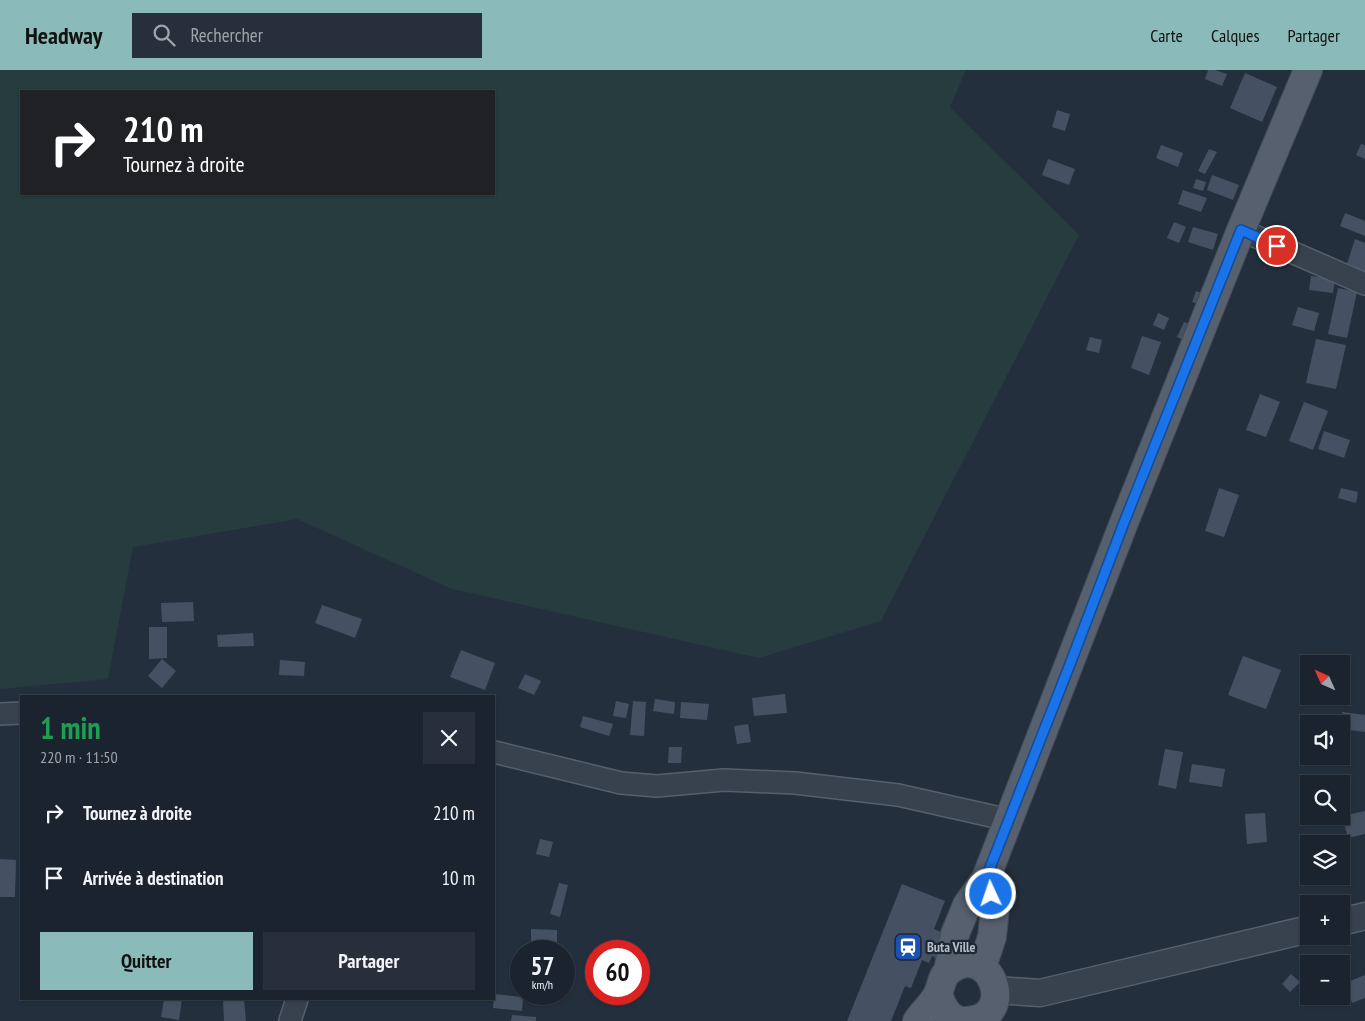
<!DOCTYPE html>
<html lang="fr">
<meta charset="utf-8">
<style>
:root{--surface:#1b232e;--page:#282f3a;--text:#f1f3f6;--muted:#a0a4aa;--line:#39404a;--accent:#8bbbb9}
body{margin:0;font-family:"PT Sans Narrow",sans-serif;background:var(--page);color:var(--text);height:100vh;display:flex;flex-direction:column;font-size:19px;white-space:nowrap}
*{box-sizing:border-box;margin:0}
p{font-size:16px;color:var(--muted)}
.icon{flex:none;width:28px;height:28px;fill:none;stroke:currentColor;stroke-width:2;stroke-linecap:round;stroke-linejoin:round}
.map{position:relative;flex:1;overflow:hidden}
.drawer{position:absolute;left:20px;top:625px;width:475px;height:305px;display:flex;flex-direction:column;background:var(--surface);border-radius:0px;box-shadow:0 1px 4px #0004,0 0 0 1px var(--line)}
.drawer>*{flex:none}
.hud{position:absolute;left:20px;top:20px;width:475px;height:105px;border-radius:0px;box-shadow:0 1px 4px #0004,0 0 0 1px var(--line);background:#202124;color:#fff;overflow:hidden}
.needle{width:32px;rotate:315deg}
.tools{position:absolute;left:1300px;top:585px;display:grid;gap:10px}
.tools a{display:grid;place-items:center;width:50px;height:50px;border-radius:0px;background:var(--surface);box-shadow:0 1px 4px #0004,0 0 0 1px var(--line);font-size:25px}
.speed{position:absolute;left:510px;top:870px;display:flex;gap:10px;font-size:25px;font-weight:700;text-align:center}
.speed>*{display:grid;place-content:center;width:65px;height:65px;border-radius:50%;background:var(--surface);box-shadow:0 1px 4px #0004,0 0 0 1px var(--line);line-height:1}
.speed small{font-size:12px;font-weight:400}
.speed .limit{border:8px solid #d22;background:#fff;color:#111}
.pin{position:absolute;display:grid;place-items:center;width:42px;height:42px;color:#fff;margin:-21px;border:2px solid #fff;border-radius:50%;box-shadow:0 1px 5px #0007}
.me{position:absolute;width:55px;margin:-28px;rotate:357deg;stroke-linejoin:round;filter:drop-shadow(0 0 4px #0008)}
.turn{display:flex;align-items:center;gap:18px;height:105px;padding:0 20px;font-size:22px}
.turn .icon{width:65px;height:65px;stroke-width:2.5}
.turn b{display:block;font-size:35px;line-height:42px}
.round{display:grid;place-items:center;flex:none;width:52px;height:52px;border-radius:0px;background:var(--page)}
.headline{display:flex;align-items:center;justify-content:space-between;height:85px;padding:0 20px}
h1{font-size:30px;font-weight:600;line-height:38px;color:#1e9e55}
.cta{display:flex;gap:10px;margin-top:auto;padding:10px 20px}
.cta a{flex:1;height:58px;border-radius:0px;background:var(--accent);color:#111;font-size:20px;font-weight:600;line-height:58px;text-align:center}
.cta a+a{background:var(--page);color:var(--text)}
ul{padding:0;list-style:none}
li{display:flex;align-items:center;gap:15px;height:65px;padding:0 20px}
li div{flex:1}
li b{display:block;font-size:19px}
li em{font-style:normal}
header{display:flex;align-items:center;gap:30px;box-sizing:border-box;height:70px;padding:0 25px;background:var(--accent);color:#111}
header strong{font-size:24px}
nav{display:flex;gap:28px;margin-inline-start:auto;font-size:18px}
.search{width:350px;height:45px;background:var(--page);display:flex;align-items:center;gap:12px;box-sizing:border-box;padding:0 18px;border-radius:0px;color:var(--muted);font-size:19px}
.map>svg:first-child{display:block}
.green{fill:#263c3f;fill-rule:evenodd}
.building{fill:#455162}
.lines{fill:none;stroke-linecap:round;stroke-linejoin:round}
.minor-casing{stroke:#565f6c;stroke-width:24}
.tertiary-casing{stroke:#565f6c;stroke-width:29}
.primary-casing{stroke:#414a57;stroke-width:30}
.minor{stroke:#38414e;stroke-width:21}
.tertiary{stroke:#38414e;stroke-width:26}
.primary{stroke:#56606e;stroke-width:28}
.route-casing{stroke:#114b97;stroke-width:12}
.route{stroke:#1a73e8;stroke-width:9}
.labels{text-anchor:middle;stroke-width:4.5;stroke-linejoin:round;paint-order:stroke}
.poi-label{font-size:14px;font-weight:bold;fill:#b4bcc9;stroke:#1d2633;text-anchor:start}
</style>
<header>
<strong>Headway</strong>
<div class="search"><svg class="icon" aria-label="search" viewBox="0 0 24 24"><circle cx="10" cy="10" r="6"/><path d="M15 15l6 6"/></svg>Rechercher</div>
<nav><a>Carte</a><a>Calques</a><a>Partager</a></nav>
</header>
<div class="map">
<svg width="1365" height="951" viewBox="0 0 1365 951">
<rect width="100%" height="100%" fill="#242f3e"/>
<!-- green -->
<path class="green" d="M 0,0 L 966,0 L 950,37 L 1079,165 L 881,551 L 759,588 L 452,519 L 297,449 L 133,477 L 108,609 L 0,619 ZM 21,21 L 494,21 L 494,124 L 21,124 Z"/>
<!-- building -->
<path class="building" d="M 1208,0 L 1215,0 L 1227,4 L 1222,16 L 1205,9 Z
M 1245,3 L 1277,17 L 1262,52 L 1230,38 Z
M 1057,40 L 1070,44 L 1065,61 L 1052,57 Z
M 1361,74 L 1365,75 L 1365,89 L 1356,85 Z
M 1161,75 L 1183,83 L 1178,97 L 1156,88 Z
M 1209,79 L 1217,82 L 1205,104 L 1198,101 Z
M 1048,89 L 1075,99 L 1069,115 L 1042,105 Z
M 1212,105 L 1239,115 L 1233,130 L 1207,120 Z
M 1196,109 L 1206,112 L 1203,121 L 1193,118 Z
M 1183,120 L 1207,128 L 1201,142 L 1178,134 Z
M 1345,143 L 1365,151 L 1365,166 L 1340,156 Z
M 1174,152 L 1186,157 L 1179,173 L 1167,168 Z
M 1193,157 L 1218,164 L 1213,180 L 1188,172 Z
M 1355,169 L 1365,173 L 1365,203 L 1346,197 Z
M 1311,206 L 1335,209 L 1333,223 L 1309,220 Z
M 1338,218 L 1357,222 L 1347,268 L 1328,264 Z
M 1196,221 L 1209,226 L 1205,236 L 1192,232 Z
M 1298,237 L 1319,243 L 1314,261 L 1292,255 Z
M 1158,243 L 1169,248 L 1164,260 L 1153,255 Z
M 1184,252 L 1195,256 L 1188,272 L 1177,267 Z
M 1142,266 L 1161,272 L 1149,305 L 1131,298 Z
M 1090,267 L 1102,270 L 1099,283 L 1086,280 Z
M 1316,269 L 1346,275 L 1336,319 L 1306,313 Z
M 1260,324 L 1280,332 L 1266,367 L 1246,360 Z
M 1304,332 L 1328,341 L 1313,380 L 1289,371 Z
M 1324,361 L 1350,370 L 1344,388 L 1318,379 Z
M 1219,418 L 1239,425 L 1224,467 L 1205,461 Z
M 1341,418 L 1358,422 L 1356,433 L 1338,428 Z
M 193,532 L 194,551 L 162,552 L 161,533 Z
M 322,535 L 362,549 L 355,568 L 315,553 Z
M 149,557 L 167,557 L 167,588 L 149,589 Z
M 253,563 L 254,576 L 218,577 L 217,565 Z
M 461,580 L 495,593 L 485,620 L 450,607 Z
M 1243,586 L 1281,600 L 1266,639 L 1228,625 Z
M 162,589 L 176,601 L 162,618 L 148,606 Z
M 280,590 L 305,592 L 304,606 L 279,605 Z
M 525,604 L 541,611 L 534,625 L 518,618 Z
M 785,624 L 787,643 L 754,646 L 752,628 Z
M 655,629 L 675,632 L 674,644 L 653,641 Z
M 616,631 L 629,634 L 626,648 L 613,646 Z
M 633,631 L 646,632 L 644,666 L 630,665 Z
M 681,632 L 709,634 L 707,650 L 680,648 Z
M 1342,642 L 1365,645 L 1365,662 L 1341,659 Z
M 583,646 L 613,654 L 609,666 L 580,657 Z
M 748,654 L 751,672 L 737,674 L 734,656 Z
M 669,677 L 682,677 L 681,693 L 668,693 Z
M 1165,679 L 1183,682 L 1176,719 L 1158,715 Z
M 1192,694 L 1225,699 L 1222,717 L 1189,712 Z
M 1365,741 L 1365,764 L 1348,768 L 1342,746 Z
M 1265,743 L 1267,772 L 1247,774 L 1245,744 Z
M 540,769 L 553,772 L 549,787 L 536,784 Z
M 0,789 L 16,790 L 15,827 L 0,827 Z
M 559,813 L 568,815 L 560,847 L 550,844 Z
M 902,814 L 945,831 L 934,859 L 941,862 L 940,865 L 944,867 L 936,888 L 932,886 L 929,893 L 922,890 L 911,918 L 905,916 L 891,951 L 847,951 Z
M 531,859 L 557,860 L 557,872 L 531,871 Z
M 1291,904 L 1300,912 L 1290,922 L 1282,914 Z
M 1365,905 L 1365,928 L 1352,933 L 1345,913 Z
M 494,924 L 523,927 L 522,941 L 493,938 Z
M 164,929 L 182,929 L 179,950 L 161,947 Z
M 223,929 L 244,929 L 246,951 L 224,951 Z
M 512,945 L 536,947 L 536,951 L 511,951 Z"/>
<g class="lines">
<!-- minor casing -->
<g class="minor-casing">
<path id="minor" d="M 1241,160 L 1365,214
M 0,644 L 21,643
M 494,682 L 621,713 L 657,716 L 724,710 L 795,713 L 898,725 L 1009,750
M 290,951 L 297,929"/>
</g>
<!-- tertiary casing -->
<g class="tertiary-casing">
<path id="tertiary" d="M 1341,852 L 1365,846
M 996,920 L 1040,923 L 1309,859"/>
</g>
<!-- primary casing -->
<g class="primary-casing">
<path id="primary" d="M 982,897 L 992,867 L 995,839 L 986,808
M 948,901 L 955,864 L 967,835 L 986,808 L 1125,450 L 1241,160 L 1308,0
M 917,951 C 923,942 934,933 938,923 C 942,915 941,906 950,900 C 991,870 1020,950 965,951 C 949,951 942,937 938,923"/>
</g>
<!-- minor -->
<use href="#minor" class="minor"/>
<!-- tertiary -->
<use href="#tertiary" class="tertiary"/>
<!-- primary -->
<use href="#primary" class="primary"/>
</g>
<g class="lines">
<!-- route casing -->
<g class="route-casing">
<path id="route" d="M 991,824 L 986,808 L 1072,589 L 1125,450 L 1241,160 L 1277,176"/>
</g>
<!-- route -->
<use href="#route" class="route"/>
</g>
<!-- icons -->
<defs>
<g id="station-square" transform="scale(1.4375)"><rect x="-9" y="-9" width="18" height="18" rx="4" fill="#1a4fb4" stroke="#1d2633"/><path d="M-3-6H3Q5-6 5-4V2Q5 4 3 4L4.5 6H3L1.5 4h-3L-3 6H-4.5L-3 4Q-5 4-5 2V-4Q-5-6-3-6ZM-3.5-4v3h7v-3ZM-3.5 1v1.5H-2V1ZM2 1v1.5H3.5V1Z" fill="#fff"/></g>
</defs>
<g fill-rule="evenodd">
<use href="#station-square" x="908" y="877"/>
</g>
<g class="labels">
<!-- poi labels -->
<g class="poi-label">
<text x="927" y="882">Buta Ville</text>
</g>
</g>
</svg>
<div class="tools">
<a><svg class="needle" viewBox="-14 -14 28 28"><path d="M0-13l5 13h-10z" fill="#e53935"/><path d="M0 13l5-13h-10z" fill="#a0a4aa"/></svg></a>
<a><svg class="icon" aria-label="sound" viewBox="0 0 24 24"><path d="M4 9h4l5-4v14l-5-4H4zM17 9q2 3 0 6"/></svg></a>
<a><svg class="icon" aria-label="search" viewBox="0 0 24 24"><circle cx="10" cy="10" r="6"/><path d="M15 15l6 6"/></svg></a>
<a><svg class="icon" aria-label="layers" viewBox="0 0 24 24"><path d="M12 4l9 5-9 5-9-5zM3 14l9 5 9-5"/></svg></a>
<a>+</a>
<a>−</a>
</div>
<div class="speed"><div>57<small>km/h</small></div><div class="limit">60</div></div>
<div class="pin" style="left:1277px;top:176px;background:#d93025"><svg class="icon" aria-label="arrive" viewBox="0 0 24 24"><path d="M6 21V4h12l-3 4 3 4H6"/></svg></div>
<svg class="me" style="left:991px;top:824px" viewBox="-20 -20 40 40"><circle r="17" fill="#1a73e8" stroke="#fff" stroke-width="3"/><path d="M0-11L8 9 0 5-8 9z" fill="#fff"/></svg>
<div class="hud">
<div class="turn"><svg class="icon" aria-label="right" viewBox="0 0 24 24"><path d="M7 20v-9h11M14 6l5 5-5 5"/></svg><div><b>210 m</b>Tournez à droite</div></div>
</div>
<section class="drawer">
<div class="headline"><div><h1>1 min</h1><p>220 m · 11:50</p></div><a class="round"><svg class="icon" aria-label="close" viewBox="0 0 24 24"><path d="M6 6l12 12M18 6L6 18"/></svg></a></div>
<ul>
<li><svg class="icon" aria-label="right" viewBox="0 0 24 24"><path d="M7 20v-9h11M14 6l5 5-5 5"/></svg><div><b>Tournez à droite</b></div><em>210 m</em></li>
<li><svg class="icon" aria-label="arrive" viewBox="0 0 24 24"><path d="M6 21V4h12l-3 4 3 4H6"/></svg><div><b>Arrivée à destination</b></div><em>10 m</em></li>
</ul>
<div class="cta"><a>Quitter</a><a>Partager</a></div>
</section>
</div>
